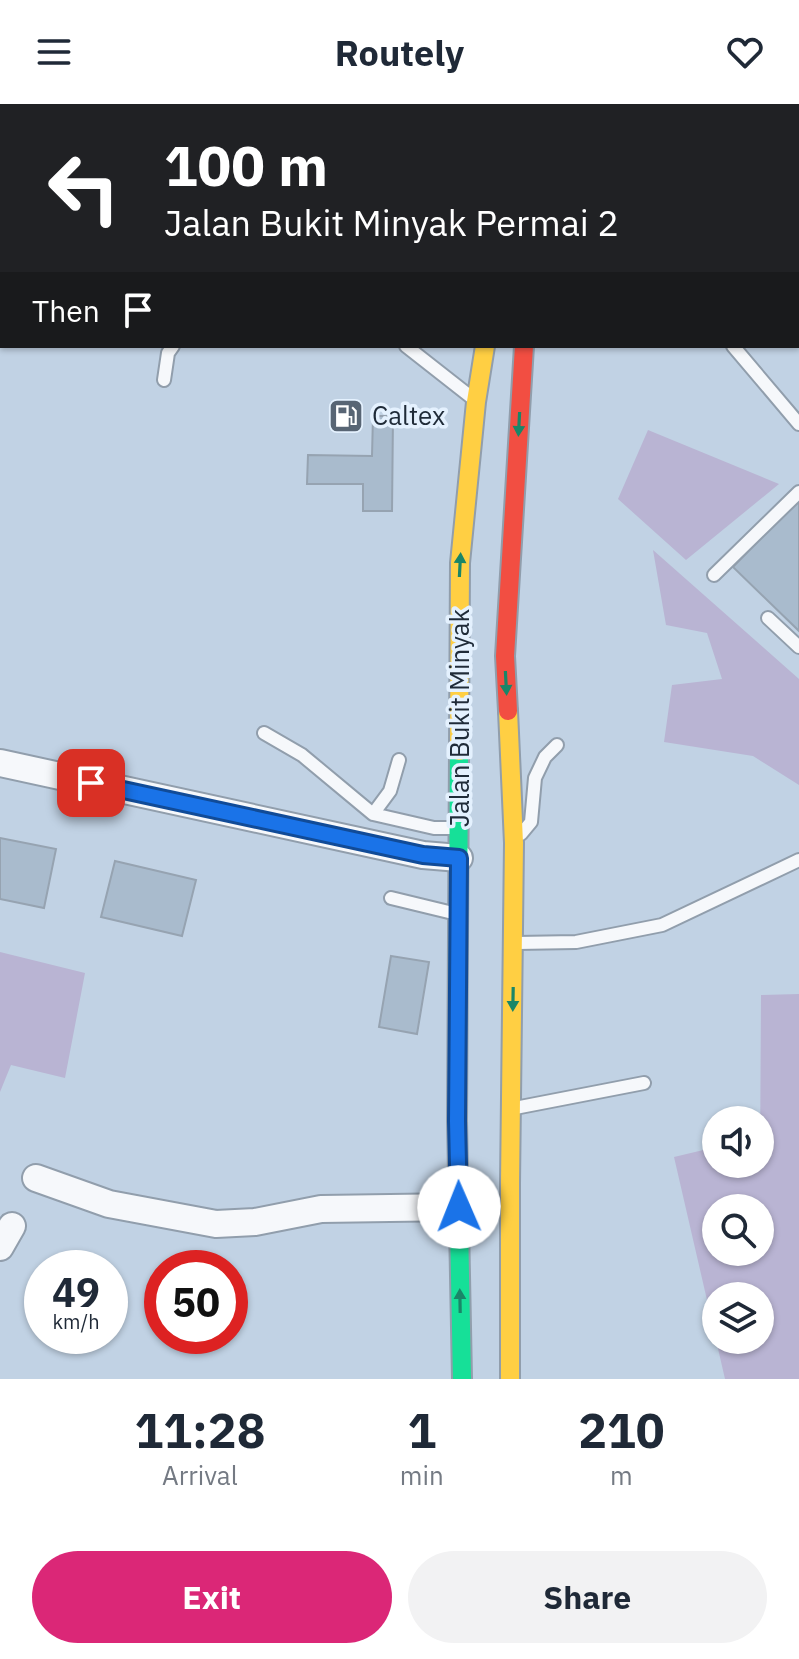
<!DOCTYPE html>
<style>
:root{--surface:#fff;--page:#f2f2f3;--text:#1f2937;--muted:#747a83;--accent:#db2777}
body{margin:0;font-family:"IBM Plex Sans",sans-serif;background:var(--page);color:var(--text);height:100vh;display:flex;flex-direction:column;font-size:30px;white-space:nowrap}
*{box-sizing:border-box;margin:0}
p{font-size:26px;color:var(--muted)}
.icon{flex:none;width:44px;height:44px;fill:none;stroke:currentColor;stroke-width:2;stroke-linecap:round;stroke-linejoin:round}
.map{position:relative;height:1275px;overflow:hidden}
.sheet{display:flex;flex-direction:column;background:var(--surface);flex:1}
.sheet>*{flex:none}
.hud{position:absolute;left:0px;top:0px;width:800px;height:244px;box-shadow:0 2px 6px #0004;background:#202124;color:#fff;overflow:hidden}
.buttons{position:absolute;left:702px;top:1002px;display:grid;gap:16px}
.buttons a{display:grid;place-items:center;width:72px;height:72px;border-radius:50%;background:var(--surface);box-shadow:0 2px 6px #0004;font-size:40px}
.speed{position:absolute;left:24px;top:1146px;display:flex;gap:16px;font-size:40px;font-weight:700;text-align:center}
.speed>*{display:grid;place-content:center;width:104px;height:104px;border-radius:50%;background:var(--surface);box-shadow:0 2px 6px #0004;line-height:1}
.speed small{font-size:20px;font-weight:400}
.speed .limit{border:12px solid #d22;background:#fff;color:#111}
.pin{position:absolute;display:grid;place-items:center;width:68px;height:68px;color:#fff;margin:-34px;border-radius:16px;box-shadow:0 4px 12px #0006}
.me{position:absolute;width:88px;margin:-44px;rotate:359deg;stroke-linejoin:round;filter:drop-shadow(0 0 6px #0008)}
.turn{display:flex;align-items:center;gap:28px;height:168px;padding:0 32px;font-size:36px}
.turn .icon{width:104px;height:104px;stroke-width:2.5}
.turn b{display:block;font-size:56px;line-height:68px}
.then{display:flex;align-items:center;height:76px;padding:0 32px;background:#0003;gap:16px;font-size:30px}
.eta{display:flex;justify-content:space-evenly;align-items:center;height:136px;text-align:center}
.eta b{font-size:48px;font-weight:800;line-height:56px}
.button{display:flex;gap:16px;margin-top:auto;padding:16px 32px}
.button a{flex:1;height:92px;border-radius:48px;background:var(--accent);color:#fff;font-size:32px;font-weight:800;line-height:92px;text-align:center}
.button a+a{background:var(--page);color:var(--text)}
header{display:flex;justify-content:space-between;align-items:center;height:104px;padding:0 32px;background:var(--surface);font-size:36px;font-weight:800}
.map>svg:first-child{display:block}
.green{fill:#b9b4d3;fill-rule:evenodd}
.building{fill:#a9bbcd;stroke:#96a3b1;stroke-width:2}
.lines{fill:none;stroke-linecap:round;stroke-linejoin:round}
.lane-casing{stroke:#919eac;stroke-width:16}
.street-casing{stroke:#919eac;stroke-width:30}
.fast-casing{stroke:#919eac;stroke-width:22}
.slow-casing{stroke:#919eac;stroke-width:22}
.jam-casing{stroke:#919eac;stroke-width:22}
.lane{stroke:#f6f8fb;stroke-width:12}
.street{stroke:#f6f8fb;stroke-width:26}
.fast{stroke:#16e098;stroke-width:18}
.slow{stroke:#ffcf43;stroke-width:18}
.jam{stroke:#f24e42;stroke-width:18}
.oneway{fill:#1a8668}
.route-casing{stroke:#114b97;stroke-width:20}
.route{stroke:#1a73e8;stroke-width:14}
.labels{text-anchor:middle;stroke-width:7;stroke-linejoin:round;paint-order:stroke}
.poi-label{font-size:26px;fill:#1f2b38;stroke:#e4f1fe;text-anchor:start}
.street-label{font-size:26px;fill:#1f2b38;stroke:#e4f1fe}
</style>
<header><svg class="icon" aria-label="menu" viewBox="0 0 24 24"><path d="M4 6h16M4 12h16M4 18h16"/></svg>Routely<svg class="icon" aria-label="heart" viewBox="0 0 24 24"><path d="M12 20l-8-8c-3-5 5-10 8-4 3-6 11-1 8 4z"/></svg></header>
<div class="map">
<svg width="799" height="1275" viewBox="0 0 799 1275">
<rect width="100%" height="100%" fill="#c1d2e4"/>
<!-- green -->
<path class="green" d="M 648,326 L 779,380 L 686,456 L 618,395 Z
M 653,446 L 799,575 L 799,681 L 753,652 L 664,638 L 672,581 L 722,575 L 707,529 L 666,521 Z
M 0,848 L 85,869 L 65,974 L 11,961 L 0,988 Z
M 799,890 L 799,1275 L 725,1275 L 716,1236 L 760,1236 L 760,1192 L 716,1192 L 716,1235 L 674,1053 L 716,1043 L 716,1060 L 760,1060 L 761,891 ZM 760,1104 L 760,1148 L 716,1148 L 716,1104 Z"/>
<!-- building -->
<path class="building" d="M 15,0 L 89,0 L 89,2 L 15,2 Z
M 373,312 L 393,312 L 392,407 L 363,407 L 363,380 L 307,380 L 308,351 L 372,352 Z
M 799,395 L 799,527 L 733,463 Z
M 0,734 L 56,745 L 44,804 L 0,795 Z
M 115,757 L 196,776 L 182,832 L 101,813 Z
M 391,852 L 429,858 L 417,930 L 379,923 Z"/>
<g class="lines">
<!-- lane casing -->
<g class="lane-casing">
<path id="lane" d="M 798,13 L 799,12
M 406,242 L 471,293
M 733,242 L 799,320
M 164,276 L 168,249 L 173,242
M 714,471 L 799,388
M 768,514 L 799,543
M 264,629 L 302,651 L 373,710 L 434,724 L 456,724
M 373,710 L 390,687 L 399,656
M 521,730 L 531,718 L 535,674 L 545,653 L 557,641
M 391,794 L 457,810
M 517,839 L 576,838 L 662,821 L 799,756
M 515,1004 L 644,979"/>
</g>
<!-- street casing -->
<g class="street-casing">
<path id="street" d="M 771,0 L 773,2
M 798,35 L 799,36
M 0,659 L 423,751 L 459,754
M 36,1074 L 109,1100 L 216,1120 L 255,1118 L 321,1105 L 459,1103
M 0,1143 L 12,1122"/>
</g>
<!-- fast casing -->
<g class="fast-casing">
<path id="fast" d="M 559,2 L 560,0
M 459,647 L 457,1017 L 462,1275"/>
</g>
<!-- slow casing -->
<g class="slow-casing">
<path id="slow" d="M 495,0 L 495,2
M 520,0 L 520,2
M 798,203 L 799,204
M 508,607 L 514,739 L 510,1079 L 510,1275
M 459,647 L 460,459 L 476,298 L 485,242"/>
</g>
<!-- jam casing -->
<g class="jam-casing">
<path id="jam" d="M 620,0 L 622,2
M 679,0 L 681,2
M 798,146 L 799,147
M 508,607 L 505,552 L 524,242"/>
</g>
<!-- lane -->
<use href="#lane" class="lane"/>
<!-- street -->
<use href="#street" class="street"/>
<!-- fast -->
<use href="#fast" class="fast"/>
<!-- slow -->
<use href="#slow" class="slow"/>
<!-- jam -->
<use href="#jam" class="jam"/>
</g>
<!-- one-way arrows -->
<defs><path id="oneway-solid" d="M-6-.8H1V-3.2L6.5 0L1 3.2V.8H-6Z" transform="scale(2)"/></defs>
<g class="oneway">
<use href="#oneway-solid" transform="translate(519 320) rotate(93)"/>
<use href="#oneway-solid" transform="translate(460 461) rotate(-87)"/>
<use href="#oneway-solid" transform="translate(506 579) rotate(87)"/>
<use href="#oneway-solid" transform="translate(513 895) rotate(91)"/>
<use href="#oneway-solid" transform="translate(460 1197) rotate(-91)"/>
</g>
<g class="lines">
<!-- route casing -->
<g class="route-casing">
<path id="route" d="M 91,679 L 423,751 L 459,754 L 457,1017 L 459,1103"/>
</g>
<!-- route -->
<use href="#route" class="route"/>
</g>
<!-- icons -->
<defs>
<g id="fuel-square" transform="scale(1.8)"><rect x="-9" y="-9" width="18" height="18" rx="4" fill="#586574" stroke="#e4f1fe"/><path d="M-5.5-6h7V0h2V4h1.3V-2.5L3-4.5l.8-.8L6-3V5H2.5V1h-1V6h-7ZM-4.2-4.7v3.2H.2V-4.7Z" fill="#fff"/></g>
</defs>
<g fill-rule="evenodd">
<use href="#fuel-square" x="346" y="312"/>
</g>
<g class="labels">
<!-- poi labels -->
<g class="poi-label">
<text x="372" y="321">Caltex</text>
</g>
<!-- street labels -->
<g class="street-label">
<text transform="translate(460 614) rotate(-90)" y="9">Jalan Bukit Minyak</text>
</g>
</g>
</svg>
<div class="buttons">
<a><svg class="icon" aria-label="sound" viewBox="0 0 24 24"><path d="M4 9h4l5-4v14l-5-4H4zM17 9q2 3 0 6"/></svg></a>
<a><svg class="icon" aria-label="search" viewBox="0 0 24 24"><circle cx="10" cy="10" r="6"/><path d="M15 15l6 6"/></svg></a>
<a><svg class="icon" aria-label="layers" viewBox="0 0 24 24"><path d="M12 4l9 5-9 5-9-5zM3 14l9 5 9-5"/></svg></a>
</div>
<div class="speed"><div>49<small>km/h</small></div><div class="limit">50</div></div>
<div class="pin" style="left:91px;top:679px;background:#d93025"><svg class="icon" aria-label="arrive" viewBox="0 0 24 24"><path d="M6 21V4h12l-3 4 3 4H6"/></svg></div>
<svg class="me" style="left:459px;top:1103px" viewBox="-20 -20 40 40"><circle r="19" fill="#fff"/><path d="M0-13L10 11 0 6-10 11z" fill="#1a73e8"/></svg>
<div class="hud">
<div class="turn"><svg class="icon" aria-label="left" viewBox="0 0 24 24"><path d="M17 20v-9H6M10 6l-5 5 5 5"/></svg><div><b>100 m</b>Jalan Bukit Minyak Permai 2</div></div>
<div class="then">Then<svg class="icon" aria-label="arrive" viewBox="0 0 24 24"><path d="M6 21V4h12l-3 4 3 4H6"/></svg></div>
</div>
</div>
<section class="sheet">
<div class="eta">
<div><b>11:28</b><p>Arrival</p></div>
<div><b>1</b><p>min</p></div>
<div><b>210</b><p>m</p></div>
</div>
<div class="button"><a>Exit</a><a>Share</a></div>
</section>
